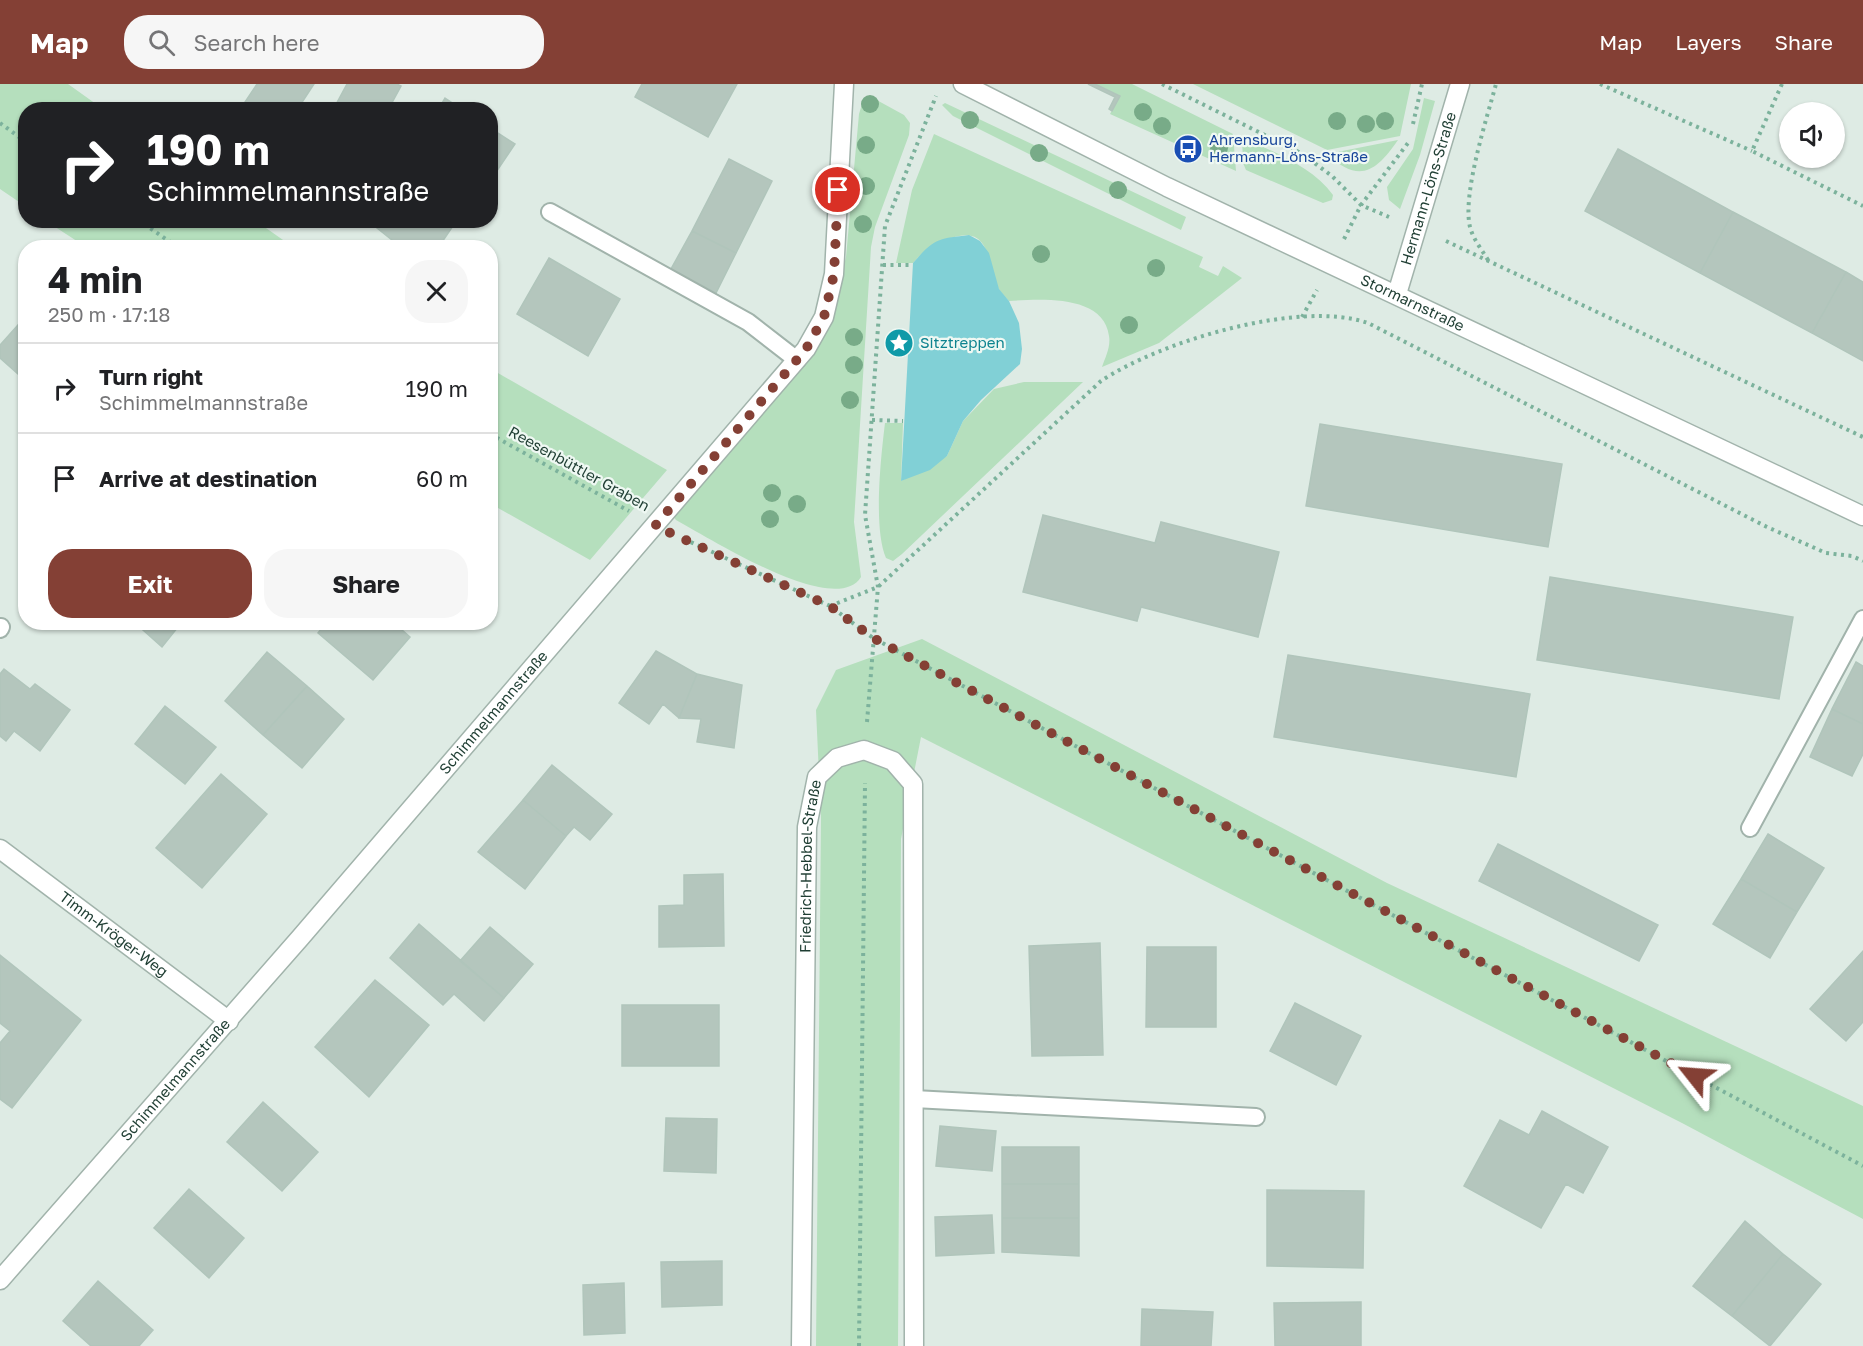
<!DOCTYPE html>
<meta charset="utf-8">
<style>
:root{--surface:#fff;--page:#f6f6f6;--text:#202124;--muted:#757577;--line:#e0e0e0;--accent:#844035}
body{margin:0;font-family:"Golos Text",sans-serif;background:var(--page);color:var(--text);height:100vh;display:flex;flex-direction:column;font-size:22px;white-space:nowrap}
*{box-sizing:border-box;margin:0}
p{font-size:20px;color:var(--muted)}
.icon{flex:none;width:33px;height:33px;fill:none;stroke:currentColor;stroke-width:2;stroke-linecap:round;stroke-linejoin:round}
.map{position:relative;flex:1;overflow:hidden}
.drawer{position:absolute;left:18px;top:156px;width:480px;height:390px;display:flex;flex-direction:column;background:var(--surface);border-radius:24px;box-shadow:0 2px 4px #0004}
.drawer>*{flex:none}
.guide{position:absolute;left:18px;top:18px;width:480px;height:126px;border-radius:24px;box-shadow:0 2px 4px #0004;background:#202124;color:#fff;overflow:hidden}
.fabs{position:absolute;left:1779px;top:18px;display:grid;gap:12px}
.fabs a{display:grid;place-items:center;width:66px;height:66px;border-radius:50%;background:var(--surface);box-shadow:0 2px 4px #0004;font-size:30px}
.pin{position:absolute;display:grid;place-items:center;width:51px;height:51px;color:#fff;margin:-26px;border:3px solid #fff;border-radius:50%;box-shadow:0 2px 6px #0007}
.me{position:absolute;width:66px;margin:-33px;rotate:298deg;stroke-linejoin:round;filter:drop-shadow(0 0 4px #0008)}
.turn{display:flex;align-items:center;gap:21px;height:126px;padding:0 30px;font-size:27px}
.turn .icon{width:78px;height:78px;stroke-width:2.5}
.turn b{display:block;font-size:42px;line-height:51px}
.round{display:grid;place-items:center;flex:none;width:63px;height:63px;border-radius:24px;background:var(--page)}
.headline{display:flex;align-items:center;justify-content:space-between;height:102px;padding:0 30px}
h1{font-size:36px;font-weight:700;line-height:45px}
.primary-button{display:flex;gap:12px;margin-top:auto;padding:12px 30px}
.primary-button a{flex:1;height:69px;border-radius:24px;background:var(--accent);color:#fff;font-size:24px;font-weight:700;line-height:69px;text-align:center}
.primary-button a+a{background:var(--page);color:var(--text)}
ul{padding:0;list-style:none}
li{display:flex;align-items:center;gap:18px;height:90px;padding:0 30px;border-top:2px solid var(--line)}
li div{flex:1}
li b{display:block;font-size:22px}
li em{font-style:normal}
header{display:flex;align-items:center;gap:36px;box-sizing:border-box;height:84px;padding:0 30px;background:var(--accent);color:#fff}
header strong{font-size:28px}
nav{display:flex;gap:33px;margin-inline-start:auto;font-size:21px}
.search{width:420px;height:54px;background:var(--page);display:flex;align-items:center;gap:15px;box-sizing:border-box;padding:0 21px;border-radius:24px;color:var(--muted);font-size:22px}
.map>svg:first-child{display:block}
.green{fill:#b5dfbd}
.water{fill:#81d0d6}
.building{fill:#b4c6bd;stroke:#b0c5bb;stroke-width:1.5}
.lines{fill:none;stroke-linecap:round;stroke-linejoin:round}
.service-casing{stroke:#a1b3ab;stroke-width:20}
.minor-casing{stroke:#a1b3ab;stroke-width:21}
.tertiary-casing{stroke:#a1b3ab;stroke-width:21}
.path{stroke:#7cb29c;stroke-width:4;stroke-dasharray:3 4.5;stroke-linecap:butt}
.service{stroke:#fff;stroke-width:16}
.minor{stroke:#fff;stroke-width:18}
.tertiary{stroke:#fff;stroke-width:18}
.tree{fill:#78ab88}
.route{stroke:#844035;stroke-width:10;stroke-dasharray:0 18}
.labels{text-anchor:middle;stroke-width:4.5;stroke-linejoin:round;paint-order:stroke}
.transit-label{font-size:15px;fill:#164399;stroke:#eff8f3;text-anchor:start}
.street-label{font-size:15px;fill:#1e3d32;stroke:#eff8f3}
.culture-label{font-size:15px;fill:#0d838f;stroke:#eff8f3;text-anchor:start}
</style>
<header>
<strong>Map</strong>
<div class="search"><svg class="icon" aria-label="search" viewBox="0 0 24 24"><circle cx="10" cy="10" r="6"/><path d="M15 15l6 6"/></svg>Search here</div>
<nav><a>Map</a><a>Layers</a><a>Share</a></nav>
</header>
<div class="map">
<svg width="1863" height="1262" viewBox="0 0 1863 1262">
<rect width="100%" height="100%" fill="#deebe4"/>
<!-- green -->
<path class="green" d="M 0,0 L 68,0 L 103,25 L 26,26 L 25,122 L 0,105 Z
M 1095,0 L 1132,0 L 1233,50 L 1236,87 L 1110,30 L 1120,12 Z
M 1193,0 L 1411,0 L 1400,52 L 1327,66 Z
M 873,14 L 904,31 L 910,39 L 909,51 L 875,143 L 871,163 L 854,438 L 861,493 C 835,535 708,453 676,436 L 671,430 L 794,294 L 816,267 L 829,241 L 846,173 L 859,30 L 862,20 Z
M 1424,14 L 1435,17 L 1420,71 L 1400,125 L 1389,116 L 1387,103 L 1413,65 Z
M 945,19 L 1186,133 L 1181,146 L 953,32 L 942,21 Z
M 934,50 L 1203,173 L 1199,183 L 1218,192 L 1223,182 L 1242,194 L 1159,259 L 1102,283 C 1105,274 1111,263 1109,252 C 1104,210 1040,215 1009,217 C 1005,212 1000,208 997,202 C 986,179 992,141 951,154 C 932,161 927,163 913,179 L 896,179 L 912,106 Z
M 1242,53 C 1273,68 1312,82 1333,111 L 1332,116 L 1323,119 L 1246,86 L 1243,79 Z
M 1398,56 C 1376,88 1359,100 1327,70 Z
M 46,137 L 256,137 L 293,163 L 86,163 Z
M 491,285 L 667,386 L 590,476 L 491,420 Z
M 1024,298 L 1083,298 L 902,470 L 893,477 L 886,474 C 873,444 881,372 885,339 L 903,339 L 901,397 L 947,372 L 963,337 L 994,305 Z
M 922,555 L 1387,799 L 1863,1022 L 1863,1135 L 1682,1039 L 921,653 L 901,755 L 898,1262 L 816,1262 L 821,734 L 816,626 L 836,586 Z"/>
<!-- water -->
<path class="water" d="M 969,151 L 980,157 L 989,169 L 999,205 L 1009,217 L 1019,239 L 1022,265 L 1020,280 L 981,316 L 963,337 L 947,372 L 930,386 L 901,397 L 913,179 C 935,154 937,155 969,151 Z"/>
<!-- building -->
<path class="building" d="M 257,0 L 314,0 L 297,26 L 257,26 L 245,18 Z
M 347,0 L 397,0 L 401,2 L 388,26 L 333,26 Z
M 642,0 L 737,0 L 708,53 L 635,13 Z
M 1088,0 L 1095,0 L 1120,12 L 1112,27 L 1109,25 L 1115,13 Z
M 445,14 L 463,26 L 438,26 Z
M 490,44 L 515,60 L 490,97 Z
M 1618,65 L 1733,128 L 1700,189 L 1585,127 Z
M 729,75 L 772,97 L 736,169 L 692,147 Z
M 1733,128 L 1846,188 L 1812,249 L 1700,189 Z
M 367,136 L 457,136 L 438,164 L 402,164 Z
M 692,147 L 736,169 L 716,209 L 671,185 Z
M 549,174 L 620,215 L 588,272 L 517,230 Z
M 1846,188 L 1863,198 L 1863,277 L 1812,249 Z
M 26,232 L 26,297 L 0,274 L 0,261 Z
M 1320,340 L 1562,380 L 1548,463 L 1306,422 Z
M 1043,431 L 1155,459 L 1161,438 L 1279,468 L 1258,553 L 1141,523 L 1137,537 L 1023,508 Z
M 1550,493 L 1793,533 L 1779,615 L 1537,576 Z
M 134,538 L 182,538 L 162,563 Z
M 327,538 L 393,538 L 410,553 L 373,596 L 318,549 Z
M 656,567 L 697,590 L 679,634 L 663,620 L 649,640 L 619,619 Z
M 267,568 L 307,602 L 263,651 L 225,617 Z
M 1288,571 L 1530,610 L 1516,693 L 1274,653 Z
M 1856,578 L 1863,582 L 1863,640 L 1832,625 Z
M 4,585 L 30,605 L 35,600 L 70,626 L 40,667 L 14,647 L 6,657 L 0,652 L 0,590 Z
M 697,590 L 742,601 L 734,664 L 697,658 L 701,635 L 679,634 Z
M 307,602 L 344,635 L 302,684 L 263,651 Z
M 165,622 L 216,663 L 185,700 L 135,660 Z
M 1832,625 L 1863,640 L 1863,670 L 1852,692 L 1810,673 Z
M 552,681 L 612,730 L 590,756 L 574,743 L 566,752 L 523,716 Z
M 221,690 L 267,730 L 202,804 L 156,764 Z
M 523,716 L 566,752 L 525,805 L 478,768 Z
M 1768,750 L 1824,784 L 1797,828 L 1741,795 Z
M 1498,760 L 1658,841 L 1639,877 L 1479,797 Z
M 723,790 L 724,862 L 659,863 L 659,822 L 684,821 L 684,791 Z
M 1741,795 L 1797,828 L 1770,874 L 1713,840 Z
M 419,840 L 504,914 L 484,937 L 454,910 L 443,921 L 390,874 Z
M 490,843 L 533,880 L 504,914 L 460,877 Z
M 1100,859 L 1103,971 L 1032,972 L 1029,862 Z
M 1147,863 L 1216,863 L 1216,943 L 1146,943 Z
M 1863,867 L 1863,938 L 1846,957 L 1810,925 Z
M 0,871 L 81,936 L 12,1024 L 0,1015 L 0,959 L 10,947 L 0,939 Z
M 375,896 L 429,941 L 369,1013 L 315,963 Z
M 1295,919 L 1361,952 L 1336,1001 L 1270,967 Z
M 622,921 L 719,921 L 719,982 L 622,982 Z
M 263,1018 L 318,1068 L 282,1107 L 227,1058 Z
M 1542,1027 L 1608,1063 L 1583,1109 L 1566,1100 L 1541,1144 L 1464,1102 L 1500,1036 L 1529,1051 Z
M 666,1034 L 717,1035 L 716,1089 L 664,1087 Z
M 940,1042 L 996,1047 L 992,1087 L 936,1082 Z
M 1002,1063 L 1079,1063 L 1079,1100 L 1002,1100 Z
M 1002,1100 L 1079,1100 L 1079,1134 L 1002,1134 Z
M 189,1105 L 244,1154 L 209,1194 L 154,1144 Z
M 1267,1106 L 1364,1107 L 1363,1184 L 1267,1182 Z
M 992,1131 L 994,1169 L 936,1172 L 935,1133 Z
M 1002,1134 L 1079,1134 L 1079,1172 L 1002,1168 Z
M 1745,1137 L 1783,1170 L 1732,1232 L 1693,1202 Z
M 1783,1170 L 1821,1200 L 1770,1262 L 1732,1232 Z
M 722,1177 L 722,1221 L 662,1223 L 661,1178 Z
M 98,1197 L 153,1246 L 139,1262 L 91,1262 L 63,1237 Z
M 624,1199 L 625,1249 L 584,1251 L 583,1201 Z
M 1361,1218 L 1361,1262 L 1275,1262 L 1274,1219 Z
M 1142,1225 L 1213,1228 L 1211,1262 L 1141,1262 Z"/>
<g class="lines">
<!-- service casing -->
<g class="service-casing">
<path id="service" d="M 550,128 L 748,238 L 797,276
M 0,545 L 1,543
M 1750,744 L 1863,535
M 914,1015 L 1256,1033"/>
</g>
<!-- minor casing -->
<g class="minor-casing">
<g id="minor">
<path id="s1" d="M 1397,210 L 1460,0"/>
<path id="s2" d="M 0,765 L 229,937"/>
<path id="s3" d="M 0,1196 L 300,854 L 806,265 L 824,233 L 834,190 L 844,0"/>
<path id="s4" d="M 801,1262 L 807,743 L 817,693 L 837,674 L 864,666 L 893,677 L 913,700 L 914,1262"/>
</g>
</g>
<!-- tertiary casing -->
<g class="tertiary-casing">
<g id="tertiary">
<path id="s5" d="M 963,0 L 1167,103 L 1863,432"/>
</g>
</g>
<!-- path -->
<path class="path" d="M 1162,0 L 1301,69 L 1332,92 L 1361,121 L 1389,133
M 1600,0 L 1752,67
M 1782,0 L 1752,67 L 1863,122
M 0,39 L 26,58
M 1413,40 L 1422,0
M 138,136 L 179,164
M 1344,155 L 1361,121 L 1408,59
M 1446,157 L 1863,353
M 1488,176 C 1482,166 1473,155 1470,143 C 1462,110 1487,34 1496,0
M 883,181 L 913,181
M 1302,233 L 1317,206
M 872,336 L 903,337
M 490,350 L 629,427
M 684,455 L 830,522 L 873,554 L 1863,1082
M 830,522 L 878,503 L 1101,297 C 1159,258 1299,215 1368,239 L 1767,443 L 1826,469 L 1852,472 L 1863,477
M 867,638 L 878,503 L 865,431 L 885,142 L 936,12
M 859,1262 L 865,699"/>
<!-- service -->
<use href="#service" class="service"/>
<!-- minor -->
<use href="#minor" class="minor"/>
<!-- tertiary -->
<use href="#tertiary" class="tertiary"/>
</g>
<!-- trees -->
<g class="tree">
<circle cx="870" cy="20" r="9"/>
<circle cx="1143" cy="28" r="9"/>
<circle cx="970" cy="36" r="9"/>
<circle cx="1337" cy="37" r="9"/>
<circle cx="1385" cy="37" r="9"/>
<circle cx="1366" cy="40" r="9"/>
<circle cx="1162" cy="42" r="9"/>
<circle cx="866" cy="61" r="9"/>
<circle cx="1219" cy="64" r="9"/>
<circle cx="1039" cy="69" r="9"/>
<circle cx="866" cy="102" r="9"/>
<circle cx="1118" cy="106" r="9"/>
<circle cx="863" cy="140" r="9"/>
<circle cx="1041" cy="170" r="9"/>
<circle cx="1156" cy="184" r="9"/>
<circle cx="1129" cy="241" r="9"/>
<circle cx="854" cy="253" r="9"/>
<circle cx="854" cy="281" r="9"/>
<circle cx="850" cy="316" r="9"/>
<circle cx="772" cy="409" r="9"/>
<circle cx="797" cy="420" r="9"/>
<circle cx="770" cy="435" r="9"/>
</g>
<g class="lines">
<!-- route -->
<path class="route" d="M 838,106 L 834,190 L 824,233 L 806,265 L 655,442 L 830,522 L 873,554 L 1695,992"/>
</g>
<!-- icons -->
<defs>
<g id="bus-disc" transform="scale(1.5)"><circle r="9.5" fill="#1a4fb4" stroke="#eff8f3"/><path d="M-5-6H5V4H4V6H2V4H-2V6H-4V4H-5ZM-3.5-4V0h7V-4ZM-3.5 1.2v1.5H-2V1.2ZM2 1.2v1.5H3.5V1.2Z" fill="#fff"/></g>
<g id="sight-disc" transform="scale(1.5)"><circle r="9.5" fill="#0f9aa8" stroke="#eff8f3"/><path d="M0-6L1.8-2.2L6-1.7L2.9 1.2L3.7 5.4L0 3.3L-3.7 5.4L-2.9 1.2L-6-1.7L-1.8-2.2Z" fill="#fff"/></g>
</defs>
<g fill-rule="evenodd">
<use href="#bus-disc" x="1188" y="65"/>
<use href="#sight-disc" x="899" y="259"/>
</g>
<g class="labels">
<!-- transit labels -->
<g class="transit-label">
<text x="1209" y="61">Ahrensburg,<tspan x="1209" dy="17">Hermann-Löns-Straße</tspan></text>
</g>
<!-- street labels -->
<g class="street-label">
<text dy="5" stroke="none"><textPath href="#s1" startOffset="110">Hermann-Löns-Straße</textPath></text>
<text dy="5" stroke="none"><textPath href="#s5" startOffset="500">Stormarnstraße</textPath></text>
<text transform="translate(579 385) rotate(29)" y="5">Reesenbüttler Graben</text>
<text dy="5" stroke="none"><textPath href="#s3" startOffset="752">Schimmelmannstraße</textPath></text>
<text dy="5" stroke="none"><textPath href="#s4" startOffset="480">Friedrich-Hebbel-Straße</textPath></text>
<text dy="5" stroke="none"><textPath href="#s2" startOffset="142">Timm-Kröger-Weg</textPath></text>
<text dy="5" stroke="none"><textPath href="#s3" startOffset="266">Schimmelmannstraße</textPath></text>
</g>
<!-- culture labels -->
<g class="culture-label">
<text x="920" y="264">Sitztreppen</text>
</g>
</g>
</svg>
<div class="fabs">
<a><svg class="icon" aria-label="sound" viewBox="0 0 24 24"><path d="M4 9h4l5-4v14l-5-4H4zM17 9q2 3 0 6"/></svg></a>
</div>
<div class="pin" style="left:838px;top:106px;background:#d93025"><svg class="icon" aria-label="arrive" viewBox="0 0 24 24"><path d="M6 21V4h12l-3 4 3 4H6"/></svg></div>
<svg class="me" style="left:1695px;top:992px" viewBox="-20 -20 40 40"><path d="M0-17L14 15 0 8-14 15z" fill="#844035" stroke="#fff" stroke-width="4"/></svg>
<div class="guide">
<div class="turn"><svg class="icon" aria-label="right" viewBox="0 0 24 24"><path d="M7 20v-9h11M14 6l5 5-5 5"/></svg><div><b>190 m</b>Schimmelmannstraße</div></div>
</div>
<section class="drawer">
<div class="headline"><div><h1>4 min</h1><p>250 m · 17:18</p></div><a class="round"><svg class="icon" aria-label="close" viewBox="0 0 24 24"><path d="M6 6l12 12M18 6L6 18"/></svg></a></div>
<ul>
<li><svg class="icon" aria-label="right" viewBox="0 0 24 24"><path d="M7 20v-9h11M14 6l5 5-5 5"/></svg><div><b>Turn right</b><p>Schimmelmannstraße</p></div><em>190 m</em></li>
<li><svg class="icon" aria-label="arrive" viewBox="0 0 24 24"><path d="M6 21V4h12l-3 4 3 4H6"/></svg><div><b>Arrive at destination</b></div><em>60 m</em></li>
</ul>
<div class="primary-button"><a>Exit</a><a>Share</a></div>
</section>
</div>
